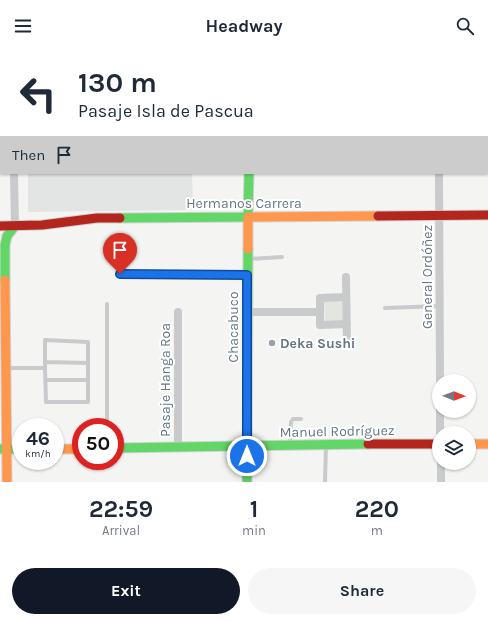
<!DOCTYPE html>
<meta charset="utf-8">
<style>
:root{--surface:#fff;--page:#f6f6f7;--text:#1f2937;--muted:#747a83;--accent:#111827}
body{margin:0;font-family:Karla,sans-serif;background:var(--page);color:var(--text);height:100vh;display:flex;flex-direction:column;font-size:15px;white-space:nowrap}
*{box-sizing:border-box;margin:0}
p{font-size:13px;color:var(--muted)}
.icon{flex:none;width:22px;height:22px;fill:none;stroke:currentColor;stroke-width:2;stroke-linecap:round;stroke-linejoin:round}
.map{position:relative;height:430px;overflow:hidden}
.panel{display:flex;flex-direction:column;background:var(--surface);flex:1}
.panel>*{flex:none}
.top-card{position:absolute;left:0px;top:0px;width:488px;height:122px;box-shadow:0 1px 3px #0004;background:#fff;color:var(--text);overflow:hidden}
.needle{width:26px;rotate:91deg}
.fabs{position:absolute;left:432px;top:322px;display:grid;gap:8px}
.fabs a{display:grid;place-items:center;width:44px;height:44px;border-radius:50%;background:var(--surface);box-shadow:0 1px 3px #0004;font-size:20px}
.speed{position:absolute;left:12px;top:366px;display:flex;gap:8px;font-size:20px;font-weight:700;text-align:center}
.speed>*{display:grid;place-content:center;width:52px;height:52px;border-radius:50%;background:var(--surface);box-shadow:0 1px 3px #0004;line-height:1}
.speed small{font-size:10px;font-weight:400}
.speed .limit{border:6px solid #d22;background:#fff;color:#111}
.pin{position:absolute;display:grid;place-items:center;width:34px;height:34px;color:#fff;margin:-41px -17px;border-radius:50% 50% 50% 0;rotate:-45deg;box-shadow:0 0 4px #0007}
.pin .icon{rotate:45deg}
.me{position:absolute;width:44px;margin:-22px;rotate:0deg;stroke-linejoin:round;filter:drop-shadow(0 0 3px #0008)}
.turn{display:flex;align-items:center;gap:14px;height:84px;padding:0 12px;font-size:18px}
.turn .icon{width:52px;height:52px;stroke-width:2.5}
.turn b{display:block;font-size:28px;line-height:34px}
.then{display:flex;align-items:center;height:38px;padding:0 12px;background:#0003;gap:8px;font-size:15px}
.eta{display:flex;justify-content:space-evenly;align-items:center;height:68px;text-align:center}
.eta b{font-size:24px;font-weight:700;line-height:28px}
.primary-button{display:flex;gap:8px;margin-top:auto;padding:8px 12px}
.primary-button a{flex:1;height:46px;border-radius:24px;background:var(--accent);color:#fff;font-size:16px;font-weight:700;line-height:46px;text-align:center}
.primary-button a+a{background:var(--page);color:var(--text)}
header{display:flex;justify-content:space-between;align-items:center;height:52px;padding:0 12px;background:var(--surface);font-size:18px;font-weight:700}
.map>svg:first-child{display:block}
.built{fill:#e3e4e4}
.green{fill:#e3e6e0}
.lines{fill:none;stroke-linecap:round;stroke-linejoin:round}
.fast-casing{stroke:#d1d2d3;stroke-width:11}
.slow-casing{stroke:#d1d2d3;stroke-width:11}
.jam-casing{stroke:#d1d2d3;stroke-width:11}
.lane{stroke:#c9cacb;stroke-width:4}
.street{stroke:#c9cacb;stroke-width:8}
.fast{stroke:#63d668;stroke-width:9}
.slow{stroke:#ff974d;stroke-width:9}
.jam{stroke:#b3261e;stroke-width:9}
.route-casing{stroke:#114b97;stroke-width:10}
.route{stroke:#1a73e8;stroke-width:7}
.poi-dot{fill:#97a2aa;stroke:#fff;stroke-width:1.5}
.labels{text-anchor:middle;stroke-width:4;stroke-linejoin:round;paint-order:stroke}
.street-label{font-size:14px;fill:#657683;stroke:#fff}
.poi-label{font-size:14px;font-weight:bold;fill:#657683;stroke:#fff;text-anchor:start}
</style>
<header><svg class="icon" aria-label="menu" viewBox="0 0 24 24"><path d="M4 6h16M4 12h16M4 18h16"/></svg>Headway<svg class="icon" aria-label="search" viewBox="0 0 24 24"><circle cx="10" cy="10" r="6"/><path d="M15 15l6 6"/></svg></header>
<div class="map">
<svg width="488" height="430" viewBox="0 0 488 430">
<rect width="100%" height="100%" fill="#f4f4f3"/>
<!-- built -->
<path class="built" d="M 28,121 L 192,121 L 193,158 L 28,160 Z"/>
<!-- green -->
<path class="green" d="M 324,249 L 344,249 L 344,269 L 325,270 Z"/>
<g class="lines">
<!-- fast casing -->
<g class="fast-casing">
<path id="fast" d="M 250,0 L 250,1
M 120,166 L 248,165 L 249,121
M 5,228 L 5,193 L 7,184 L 15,174
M 115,396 L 368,392
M 0,397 L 21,397
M 247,430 L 248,197"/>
</g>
<!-- slow casing -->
<g class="slow-casing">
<path id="slow" d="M 248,197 L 248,165 L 378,164
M 5,228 L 7,430
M 469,392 L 488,392
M 55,397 L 81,397"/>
</g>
<!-- jam casing -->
<g class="jam-casing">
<path id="jam" d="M 378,164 L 488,163
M 0,174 L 42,173 L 97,166 L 120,166
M 368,392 L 439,392"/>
</g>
<!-- lane -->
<path class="lane" d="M 248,207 L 282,205
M 107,252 L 107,375
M 385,256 L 440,254
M 45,310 L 88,311
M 7,316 L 45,316 L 46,350 L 88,350 L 88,290 L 45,288 L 45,316
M 45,328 L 88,328
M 290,392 L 291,370 L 293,367 L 301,367
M 325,430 L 326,392"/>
<!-- street -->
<path class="street" d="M 438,0 L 438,1
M 28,1 L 29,0
M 14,121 L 15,174
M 439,121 L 440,329
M 120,222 L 247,223
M 346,225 L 347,292
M 346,245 L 320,246 L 320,273 L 347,272
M 178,260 L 178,396
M 247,260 L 320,260
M 440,359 L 440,381
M 441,411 L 441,430"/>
<!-- fast -->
<use href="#fast" class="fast"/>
<!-- slow -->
<use href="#slow" class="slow"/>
<!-- jam -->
<use href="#jam" class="jam"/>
</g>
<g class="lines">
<!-- route casing -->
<g class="route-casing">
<path id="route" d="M 120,222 L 247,223 L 247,404"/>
</g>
<!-- route -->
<use href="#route" class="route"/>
</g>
<!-- markers -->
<circle class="poi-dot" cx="272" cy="291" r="4"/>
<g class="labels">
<!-- street labels -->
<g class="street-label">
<text x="244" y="156">Hermanos Carrera</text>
<text transform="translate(427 225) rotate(-90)" y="5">General Ordóñez</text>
<text transform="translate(233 275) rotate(-90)" y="5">Chacabuco</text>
<text transform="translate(165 328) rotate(-90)" y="5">Pasaje Hanga Roa</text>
<text transform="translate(337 379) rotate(-1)" y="5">Manuel Rodríguez</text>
</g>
<!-- poi labels -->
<g class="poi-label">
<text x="280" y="296">Deka Sushi</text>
</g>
</g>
</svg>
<div class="fabs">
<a><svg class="needle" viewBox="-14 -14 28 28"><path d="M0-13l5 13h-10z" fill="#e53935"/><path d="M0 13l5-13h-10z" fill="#747a83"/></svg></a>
<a><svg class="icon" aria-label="layers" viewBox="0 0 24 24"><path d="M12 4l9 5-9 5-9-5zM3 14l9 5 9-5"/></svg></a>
</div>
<div class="speed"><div>46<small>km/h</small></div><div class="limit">50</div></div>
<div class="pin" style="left:120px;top:222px;background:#d93025"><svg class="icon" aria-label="arrive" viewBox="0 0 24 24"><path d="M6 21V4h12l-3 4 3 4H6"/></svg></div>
<svg class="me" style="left:247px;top:404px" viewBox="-20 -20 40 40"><circle r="17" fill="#1a73e8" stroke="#fff" stroke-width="3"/><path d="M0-11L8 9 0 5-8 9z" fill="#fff"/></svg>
<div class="top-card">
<div class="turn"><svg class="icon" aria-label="left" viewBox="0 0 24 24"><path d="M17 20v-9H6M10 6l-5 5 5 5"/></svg><div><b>130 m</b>Pasaje Isla de Pascua</div></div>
<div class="then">Then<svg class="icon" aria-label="arrive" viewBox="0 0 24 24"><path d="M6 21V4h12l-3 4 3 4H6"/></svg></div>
</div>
</div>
<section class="panel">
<div class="eta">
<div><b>22:59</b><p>Arrival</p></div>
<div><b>1</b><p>min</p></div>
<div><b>220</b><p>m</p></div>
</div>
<div class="primary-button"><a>Exit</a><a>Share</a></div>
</section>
